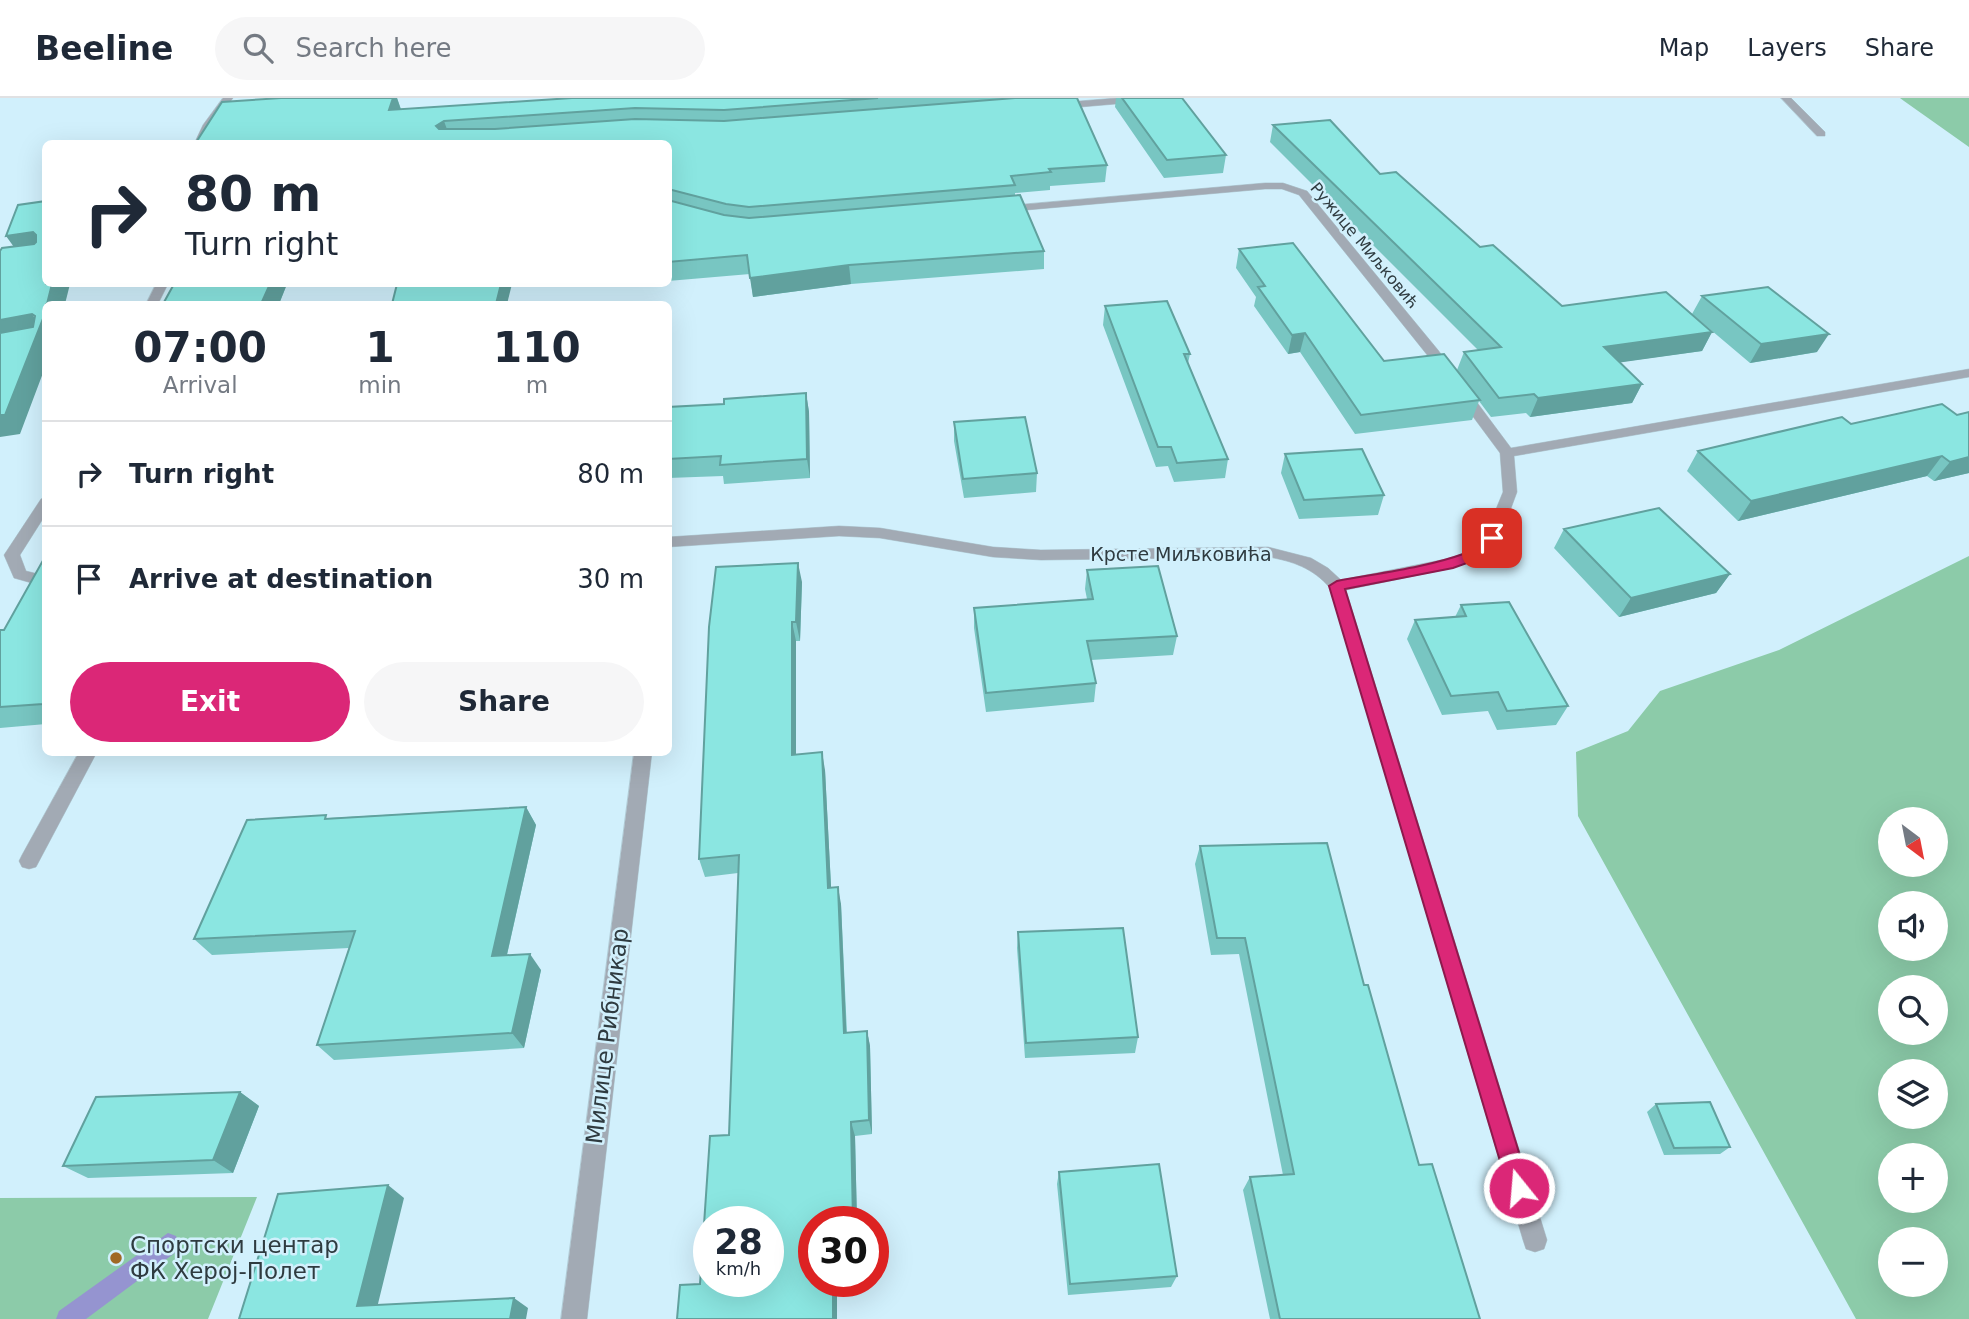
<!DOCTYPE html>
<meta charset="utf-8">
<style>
:root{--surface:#fff;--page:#f6f6f7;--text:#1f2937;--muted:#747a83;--line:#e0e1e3;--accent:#db2777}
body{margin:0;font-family:"DejaVu Sans",sans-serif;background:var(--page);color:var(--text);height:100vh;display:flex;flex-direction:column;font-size:26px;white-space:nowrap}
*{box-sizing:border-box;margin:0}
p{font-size:23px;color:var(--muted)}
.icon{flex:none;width:38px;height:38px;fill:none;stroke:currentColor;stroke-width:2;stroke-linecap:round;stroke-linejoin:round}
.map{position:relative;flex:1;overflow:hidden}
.drawer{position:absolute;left:42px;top:203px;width:630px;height:455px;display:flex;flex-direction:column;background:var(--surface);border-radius:10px;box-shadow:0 7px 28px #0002}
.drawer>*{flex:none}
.hud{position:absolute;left:42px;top:42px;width:630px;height:147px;border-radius:10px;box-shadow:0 7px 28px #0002;background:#fff;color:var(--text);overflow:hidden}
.needle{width:46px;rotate:148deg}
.tools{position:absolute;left:1878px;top:709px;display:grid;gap:14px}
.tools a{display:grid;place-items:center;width:70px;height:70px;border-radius:50%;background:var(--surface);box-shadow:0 7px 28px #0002;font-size:35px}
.speed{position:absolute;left:693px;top:1108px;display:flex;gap:14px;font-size:35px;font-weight:700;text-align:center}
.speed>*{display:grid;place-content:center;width:91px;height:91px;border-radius:50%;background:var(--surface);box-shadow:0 7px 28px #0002;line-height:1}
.speed small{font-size:18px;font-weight:400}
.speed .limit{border:10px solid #d22;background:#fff;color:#111}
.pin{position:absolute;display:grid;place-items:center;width:60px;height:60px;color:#fff;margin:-30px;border-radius:14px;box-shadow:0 4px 10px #0006}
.me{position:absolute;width:77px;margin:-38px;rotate:343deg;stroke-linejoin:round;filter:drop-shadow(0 0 5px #0008)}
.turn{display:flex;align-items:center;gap:24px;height:147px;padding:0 28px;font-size:32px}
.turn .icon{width:91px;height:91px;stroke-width:2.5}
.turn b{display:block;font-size:49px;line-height:60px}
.eta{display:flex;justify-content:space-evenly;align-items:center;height:119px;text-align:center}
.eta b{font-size:42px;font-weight:800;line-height:49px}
.action{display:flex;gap:14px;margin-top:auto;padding:14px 28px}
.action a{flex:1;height:80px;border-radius:42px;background:var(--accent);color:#fff;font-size:28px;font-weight:800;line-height:80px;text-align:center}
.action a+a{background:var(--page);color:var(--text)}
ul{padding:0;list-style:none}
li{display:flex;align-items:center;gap:21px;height:105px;padding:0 28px;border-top:2px solid var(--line)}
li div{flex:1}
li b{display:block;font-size:26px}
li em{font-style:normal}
header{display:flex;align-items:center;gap:42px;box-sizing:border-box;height:98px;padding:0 35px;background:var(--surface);border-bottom:2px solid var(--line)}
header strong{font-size:33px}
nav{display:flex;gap:38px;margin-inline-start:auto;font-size:24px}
.search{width:490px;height:63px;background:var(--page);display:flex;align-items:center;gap:18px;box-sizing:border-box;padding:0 24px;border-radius:38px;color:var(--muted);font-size:26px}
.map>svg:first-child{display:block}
.green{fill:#8ccba9;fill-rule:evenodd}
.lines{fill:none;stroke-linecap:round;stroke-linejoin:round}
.stream{fill:#9594d0;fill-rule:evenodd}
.service-casing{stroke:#b1ccd6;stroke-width:1}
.minor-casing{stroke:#b1ccd6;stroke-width:1}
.service{fill:#a2aab4;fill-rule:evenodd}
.minor{fill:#a2aab4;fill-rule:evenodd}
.wall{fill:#78c6c2}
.shaded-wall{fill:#61a19e}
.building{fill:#8be6e1;stroke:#61a19e;stroke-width:2;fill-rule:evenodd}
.route{fill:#db2777;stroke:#8e194d;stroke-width:2}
.poi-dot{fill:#a06825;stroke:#d1f0fc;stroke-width:2.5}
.labels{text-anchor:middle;stroke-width:5;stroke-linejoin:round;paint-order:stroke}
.far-street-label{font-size:16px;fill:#2f3b40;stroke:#d1f0fc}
.street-label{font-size:19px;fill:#2f3b40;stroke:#d1f0fc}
.near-street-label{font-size:23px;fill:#2f3b40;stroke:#d1f0fc}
.near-poi-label{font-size:23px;fill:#2f3b40;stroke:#d1f0fc;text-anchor:start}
</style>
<header>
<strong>Beeline</strong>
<div class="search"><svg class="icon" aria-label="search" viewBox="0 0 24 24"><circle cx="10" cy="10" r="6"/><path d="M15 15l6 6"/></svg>Search here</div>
<nav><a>Map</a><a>Layers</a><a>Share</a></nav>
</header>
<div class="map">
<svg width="1969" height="1221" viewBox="0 0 1969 1221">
<rect width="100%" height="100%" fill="#d1f0fc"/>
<!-- green -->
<path class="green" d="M 1900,0 L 1969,0 L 1969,49 L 1904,3 Z
M 1969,458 L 1969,1221 L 1856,1221 L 1578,718 L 1576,654 L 1628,633 L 1660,593 L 1779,552 ZM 1890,721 L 1936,721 L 1936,766 L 1890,766 ZM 1890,805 L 1936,805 L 1936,850 L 1890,850 ZM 1890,889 L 1936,889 L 1936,934 L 1890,934 ZM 1890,973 L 1936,973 L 1936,1018 L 1890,1018 ZM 1890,1057 L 1936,1057 L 1936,1102 L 1890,1102 ZM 1890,1141 L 1936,1141 L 1936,1186 L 1890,1186 Z
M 257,1099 L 208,1221 L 0,1221 L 0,1100 Z"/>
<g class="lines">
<!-- stream -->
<path class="stream" d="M 168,1135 L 176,1138 L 179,1146 L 176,1154 L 86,1221 L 56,1221 L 59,1213 Z"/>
<!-- service casing -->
<g class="service-casing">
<path id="service" d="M 1781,0 L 1791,0 L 1825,34 L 1825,38 L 1817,38 Z
M 79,654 L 97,654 L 36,769 L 29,771 L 22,769 L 19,763 L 22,757 Z"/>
</g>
<!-- minor casing -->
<g class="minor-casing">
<path id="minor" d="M 223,0 L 233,0 L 213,27 L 204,46 L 194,46 L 203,27 Z
M 1117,0 L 1156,0 L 1151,3 L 1057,11 L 1052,8 L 1057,5 Z
M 1265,85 L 1283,85 L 1307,93 L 1438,252 L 1511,350 L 1969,271 L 1969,279 L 1514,358 L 1517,394 L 1500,440 L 1481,461 L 1448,471 L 1346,492 L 1547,1142 L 1544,1151 L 1535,1154 L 1526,1151 L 1523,1142 L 1330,490 C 1313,470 1292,463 1268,459 L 1041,462 L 993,459 L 880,440 L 839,438 L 668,449 L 668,439 L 839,428 L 880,430 L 993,449 L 1041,452 L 1268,449 L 1311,460 L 1328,470 L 1341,482 L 1446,461 L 1471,453 L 1485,438 L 1503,394 L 1500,355 L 1428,258 L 1299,97 L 1282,91 L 1265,91 L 1004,114 L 999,111 L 1004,108 Z
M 156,186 L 168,186 L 158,206 L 146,206 Z
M 46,399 L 46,416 L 20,457 L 26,473 L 46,478 L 46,489 L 14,480 L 4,457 L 41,401 Z
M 634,654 L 652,654 L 587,1221 L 561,1221 Z"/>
</g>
<!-- service -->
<use href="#service" class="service"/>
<!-- minor -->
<use href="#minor" class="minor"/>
</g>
<!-- wall -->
<path class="wall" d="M 281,0 L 397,0 L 401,11 L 572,0 L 1077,0 L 1107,67 L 1105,84 L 1050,88 L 1050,92 L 1015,95 L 1015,98 L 1044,153 L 1044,171 L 851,186 L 753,199 L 750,176 L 668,183 L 668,46 L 195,46 Z
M 1116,0 L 1182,0 L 1226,57 L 1223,75 L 1164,80 L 1115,9 Z
M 1273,27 L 1380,76 L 1562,208 L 1712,234 L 1702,253 L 1620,264 L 1642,286 L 1632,305 L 1530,319 L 1526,315 L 1491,319 L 1479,303 L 1472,322 L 1355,336 L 1300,254 L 1288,256 L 1254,208 L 1256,199 L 1236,170 L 1239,151 L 1384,263 L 1457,272 L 1464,254 L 1478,252 L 1270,44 Z
M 174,186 L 287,186 L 279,206 L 163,206 Z
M 1702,198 L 1817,254 L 1750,265 L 1692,216 Z
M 1105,208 L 1190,256 L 1188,265 L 1228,361 L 1225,380 L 1174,384 L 1168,368 L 1156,369 L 1103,227 Z
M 806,295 L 809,314 L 810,380 L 724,386 L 723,378 L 668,380 L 668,309 L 724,306 Z
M 1969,314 L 1969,375 L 1934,383 L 1927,378 L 1738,423 L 1687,373 L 1698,353 L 1851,326 L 1957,317 Z
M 954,324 L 1037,375 L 1036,394 L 964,400 L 954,343 Z
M 1285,356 L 1384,397 L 1378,417 L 1299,421 L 1281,375 Z
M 1564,431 L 1730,476 L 1716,495 L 1619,519 L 1554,450 Z
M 46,457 L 46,626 L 0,630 L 0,532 L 4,532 Z
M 1087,472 L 1177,538 L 1173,557 L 1091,562 L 1096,585 L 1094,604 L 986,614 L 974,530 L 974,510 L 1087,501 L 1085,491 Z
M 802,484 L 800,543 L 796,543 L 796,656 L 825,672 L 831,789 L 841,806 L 847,935 L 867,933 L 870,948 L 872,1036 L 855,1038 L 857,1124 L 814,1124 L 700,1186 L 729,1037 L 738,775 L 705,779 L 699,761 Z
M 1461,507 L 1568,608 L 1556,627 L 1497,632 L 1488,613 L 1442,617 L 1407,541 L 1415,522 L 1455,519 Z
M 526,709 L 536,727 L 507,857 L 541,872 L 524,950 L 334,962 L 317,947 L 349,850 L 212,857 L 194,841 L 328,720 Z
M 1200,748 L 1364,887 L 1419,1067 L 1480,1221 L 1270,1221 L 1243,1092 L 1250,1079 L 1283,1077 L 1239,856 L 1211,857 L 1195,766 Z
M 1018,834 L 1138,939 L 1135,955 L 1025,960 L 1017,850 Z
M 240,994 L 259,1008 L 233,1075 L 88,1080 L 63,1068 Z
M 1656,1006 L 1730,1049 L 1720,1056 L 1664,1057 L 1647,1014 Z
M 1059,1074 L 1177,1178 L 1171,1189 L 1068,1197 L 1057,1086 Z"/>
<!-- shaded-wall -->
<path class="shaded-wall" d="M 393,0 L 397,0 L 401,12 L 389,12 Z
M 444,23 L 450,40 L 442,46 L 436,28 Z
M 33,134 L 46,152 L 19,156 L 6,138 Z
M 849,167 L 851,186 L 753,199 L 750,180 Z
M 52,186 L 70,186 L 65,206 L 47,206 Z
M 270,186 L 287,186 L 279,206 L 261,206 Z
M 501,186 L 512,186 L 507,206 L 496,206 Z
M 46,213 L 46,267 L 20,336 L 0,339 L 0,222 L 32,216 L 40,227 Z
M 1712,234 L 1702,253 L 1595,268 L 1604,249 Z
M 1305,235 L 1300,254 L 1288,256 L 1292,237 Z
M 1829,236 L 1817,254 L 1750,265 L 1761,246 Z
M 1642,286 L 1632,305 L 1530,319 L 1538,300 Z
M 806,295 L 809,314 L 810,380 L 807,361 Z
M 1942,358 L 1927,378 L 1738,423 L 1751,403 Z
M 1969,359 L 1969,375 L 1934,383 L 1950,364 Z
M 798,465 L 802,484 L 800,543 L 796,524 Z
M 1730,476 L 1716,495 L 1619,519 L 1631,500 Z
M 792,524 L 796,543 L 796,675 L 792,657 Z
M 822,654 L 825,672 L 832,807 L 828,790 Z
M 526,709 L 536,727 L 503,874 L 492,858 Z
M 838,789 L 841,806 L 847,950 L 844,935 Z
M 530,856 L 541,872 L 524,950 L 512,935 Z
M 867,933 L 870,948 L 872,1036 L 869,1022 Z
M 240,994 L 259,1008 L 233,1075 L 213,1062 Z
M 851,1024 L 855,1038 L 857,1124 L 853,1124 Z
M 388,1087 L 404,1100 L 375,1218 L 357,1208 Z
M 833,1183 L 837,1183 L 837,1221 L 833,1221 Z
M 514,1200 L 528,1210 L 526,1221 L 510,1221 Z"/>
<!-- building -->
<path class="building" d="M 281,0 L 393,0 L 389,12 L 572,0 L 878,0 L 724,12 L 635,10 L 444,23 L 436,28 L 439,31 L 495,31 L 635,21 L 724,23 L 1015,0 L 1077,0 L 1107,67 L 1049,71 L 1051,74 L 1011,78 L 1015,87 L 749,109 L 726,106 L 668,91 L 668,46 L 195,46 L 222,4 Z
M 1122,0 L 1182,0 L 1226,57 L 1167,62 Z
M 1330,22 L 1380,76 L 1396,74 L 1480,149 L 1493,147 L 1562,208 L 1666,194 L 1712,234 L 1604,249 L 1642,286 L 1538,300 L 1534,296 L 1499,300 L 1464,254 L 1501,249 L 1273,27 Z
M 1020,97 L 1044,153 L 849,167 L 750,180 L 747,157 L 668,164 L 668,102 L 724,117 L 749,120 Z
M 46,103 L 46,186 L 52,186 L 47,206 L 46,206 L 46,213 L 5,317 L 0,317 L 0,235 L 33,229 L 35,218 L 32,216 L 0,222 L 0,153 L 2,150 L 34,146 L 36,144 L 36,137 L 33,134 L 6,138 L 18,107 Z
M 1293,145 L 1384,263 L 1444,256 L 1480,302 L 1361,317 L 1305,235 L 1292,237 L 1258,189 L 1265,188 L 1239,151 Z
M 174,186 L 270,186 L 261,206 L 196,206 L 197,204 L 163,206 Z
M 397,186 L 501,186 L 496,206 L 392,206 Z
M 1768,189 L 1829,236 L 1761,246 L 1702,198 Z
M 1167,203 L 1190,256 L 1184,256 L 1228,361 L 1177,365 L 1171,349 L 1158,349 L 1105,208 Z
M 806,295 L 807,361 L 720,367 L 721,358 L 668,361 L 668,309 L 724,306 L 724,301 Z
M 1942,306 L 1957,317 L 1969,314 L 1969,359 L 1950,364 L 1942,358 L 1751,403 L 1698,353 L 1842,319 L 1851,326 Z
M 1025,319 L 1037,375 L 963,381 L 954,324 Z
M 1362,351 L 1384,397 L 1304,402 L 1285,356 Z
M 1659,410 L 1730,476 L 1631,500 L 1564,431 Z
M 46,457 L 46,601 L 43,606 L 0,609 L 0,532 L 4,532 Z
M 798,465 L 796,524 L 792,524 L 792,657 L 822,654 L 828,790 L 838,789 L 844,935 L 867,933 L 869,1022 L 851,1024 L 853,1124 L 814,1124 L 814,1183 L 833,1183 L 833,1221 L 677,1221 L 680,1187 L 700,1186 L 710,1038 L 729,1037 L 739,757 L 699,761 L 709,529 L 716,469 ZM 709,1124 L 768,1124 L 768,1183 L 709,1183 Z
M 1158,468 L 1177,538 L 1087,543 L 1096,585 L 986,595 L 974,510 L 1093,501 L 1087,472 Z
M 1509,504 L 1568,608 L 1507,613 L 1498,594 L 1451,598 L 1415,522 L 1466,518 L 1461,507 Z
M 526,709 L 492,858 L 530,856 L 512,935 L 317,947 L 355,833 L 194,841 L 247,722 L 326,717 L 325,721 Z
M 1327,745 L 1364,887 L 1368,887 L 1419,1067 L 1432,1066 L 1480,1221 L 1280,1221 L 1250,1079 L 1294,1076 L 1245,840 L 1217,840 L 1200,748 Z
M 1123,830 L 1138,939 L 1026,945 L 1018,834 Z
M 240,994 L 213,1062 L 63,1068 L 96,999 Z
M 1710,1004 L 1730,1049 L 1674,1050 L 1656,1006 Z
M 1159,1066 L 1177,1178 L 1070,1186 L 1059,1074 Z
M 388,1087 L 357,1208 L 514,1200 L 510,1221 L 239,1221 L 278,1096 Z"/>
<!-- route -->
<path class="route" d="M 1492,435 L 1499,440 L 1481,460 L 1453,470 L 1345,491 L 1530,1090 L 1526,1097 L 1519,1101 L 1511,1097 L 1508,1090 L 1329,488 L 1337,483 C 1379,475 1425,470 1466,455 C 1477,451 1481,439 1492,435 Z"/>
<!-- markers -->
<circle class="poi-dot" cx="116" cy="1160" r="7"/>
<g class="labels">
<!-- far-street labels -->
<g class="far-street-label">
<text transform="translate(1365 147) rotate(50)" y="6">Ружице Миљковић</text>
</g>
<!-- street labels -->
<g class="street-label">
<text x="1181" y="463">Крсте Миљковића</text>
</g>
<!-- near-street labels -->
<g class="near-street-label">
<text transform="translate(607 938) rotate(-83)" y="8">Милице Рибникар</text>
</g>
<!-- near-poi labels -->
<g class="near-poi-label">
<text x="130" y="1155">Спортски центар<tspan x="130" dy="26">ФК Херој-Полет</tspan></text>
</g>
</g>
</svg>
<div class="tools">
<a><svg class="needle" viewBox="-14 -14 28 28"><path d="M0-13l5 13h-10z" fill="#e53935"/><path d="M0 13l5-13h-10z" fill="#747a83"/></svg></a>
<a><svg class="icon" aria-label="sound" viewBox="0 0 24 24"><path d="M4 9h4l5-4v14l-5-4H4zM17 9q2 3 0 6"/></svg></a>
<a><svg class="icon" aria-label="search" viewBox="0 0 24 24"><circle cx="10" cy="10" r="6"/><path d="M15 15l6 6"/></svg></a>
<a><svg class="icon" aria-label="layers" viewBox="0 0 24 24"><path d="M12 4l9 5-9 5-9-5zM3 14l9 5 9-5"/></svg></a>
<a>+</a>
<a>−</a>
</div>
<div class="speed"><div>28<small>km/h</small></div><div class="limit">30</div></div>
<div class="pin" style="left:1492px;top:440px;background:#d93025"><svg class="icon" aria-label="arrive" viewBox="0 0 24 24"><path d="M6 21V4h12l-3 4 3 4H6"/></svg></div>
<svg class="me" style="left:1519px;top:1090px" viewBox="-20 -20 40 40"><circle r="17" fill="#db2777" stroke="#fff" stroke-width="3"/><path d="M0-11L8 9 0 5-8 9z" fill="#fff"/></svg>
<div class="hud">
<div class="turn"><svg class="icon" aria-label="right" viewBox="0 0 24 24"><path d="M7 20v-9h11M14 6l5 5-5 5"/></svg><div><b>80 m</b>Turn right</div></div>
</div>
<section class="drawer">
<div class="eta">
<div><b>07:00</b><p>Arrival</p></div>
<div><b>1</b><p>min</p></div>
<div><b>110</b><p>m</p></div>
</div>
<ul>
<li><svg class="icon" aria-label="right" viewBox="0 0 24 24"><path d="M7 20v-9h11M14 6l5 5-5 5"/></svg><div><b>Turn right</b></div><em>80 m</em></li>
<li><svg class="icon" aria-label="arrive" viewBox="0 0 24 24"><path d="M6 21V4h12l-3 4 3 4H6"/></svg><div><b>Arrive at destination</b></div><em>30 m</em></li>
</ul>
<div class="action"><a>Exit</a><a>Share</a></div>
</section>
</div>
